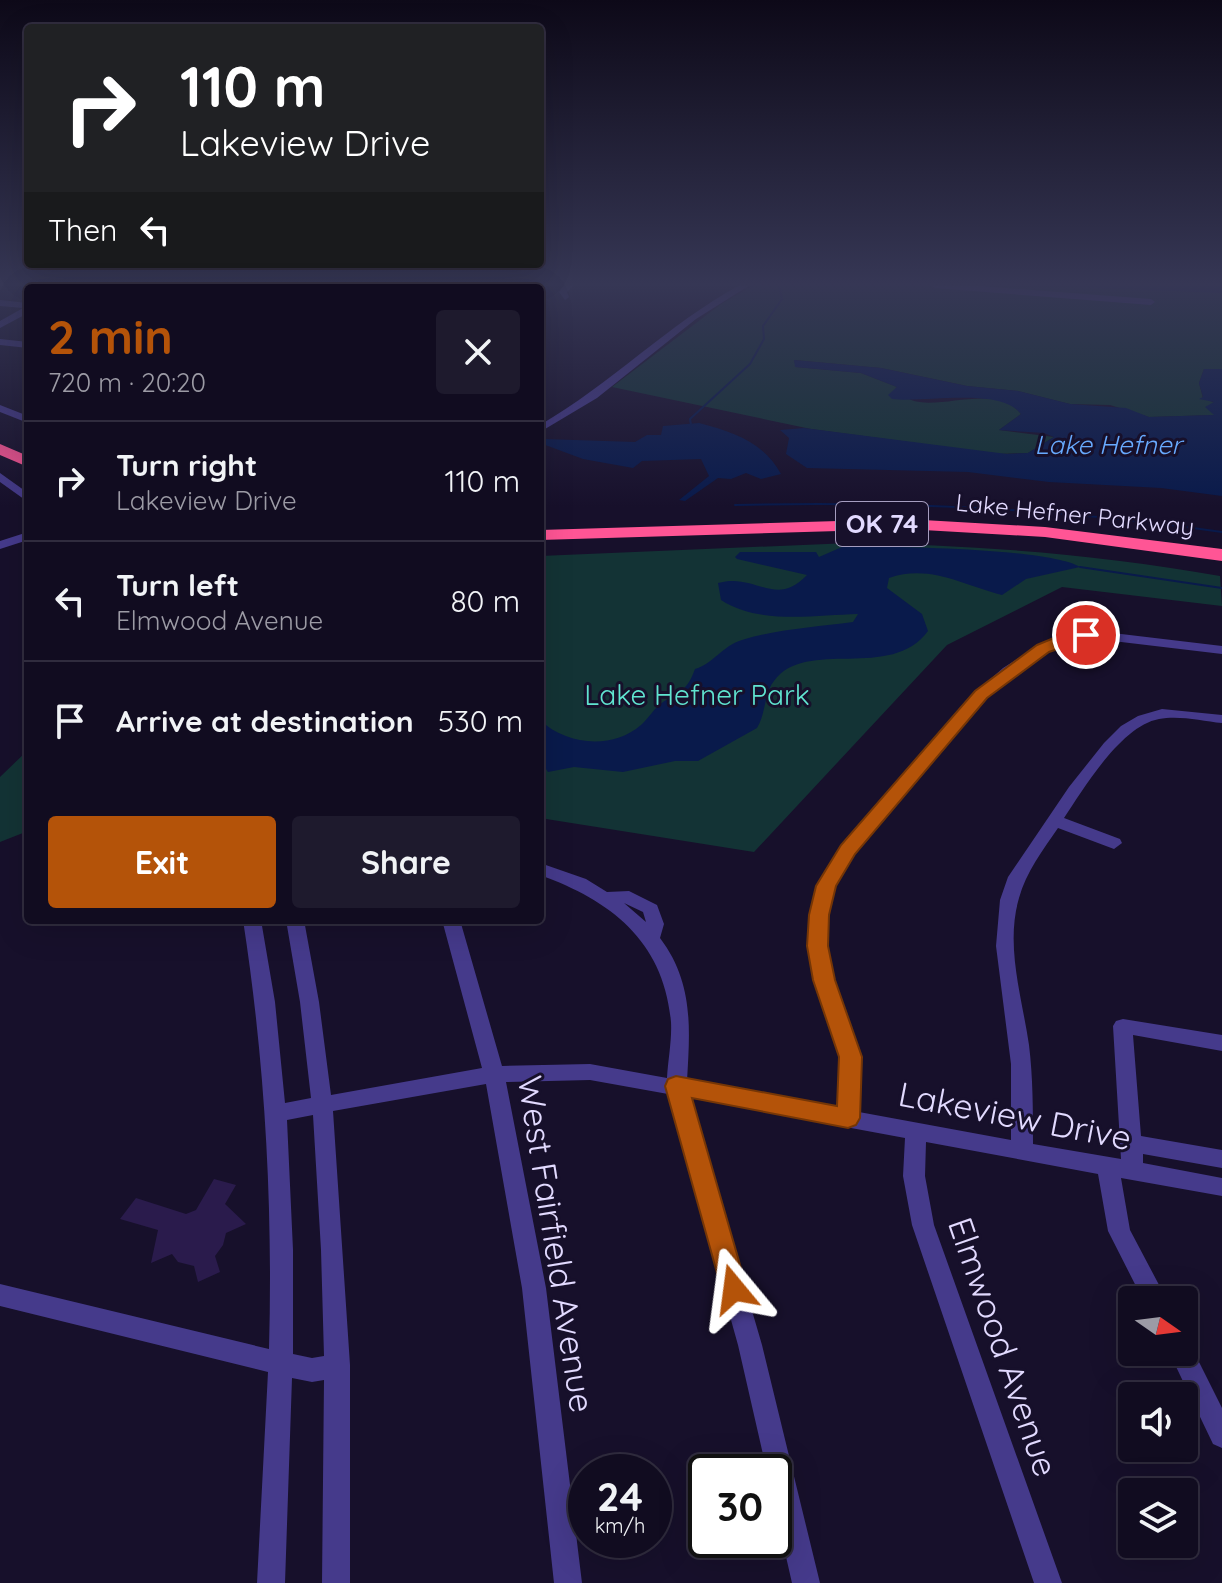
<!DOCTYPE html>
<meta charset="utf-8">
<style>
:root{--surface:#110c20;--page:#1e1a2d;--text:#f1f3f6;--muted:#9c9ba5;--line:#302c3e;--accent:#b45309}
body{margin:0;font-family:Quicksand,sans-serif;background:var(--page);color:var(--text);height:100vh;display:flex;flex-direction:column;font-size:30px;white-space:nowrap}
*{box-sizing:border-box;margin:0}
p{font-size:26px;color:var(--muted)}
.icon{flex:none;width:44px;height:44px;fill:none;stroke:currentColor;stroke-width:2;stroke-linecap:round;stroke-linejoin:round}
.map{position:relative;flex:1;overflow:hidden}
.details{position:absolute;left:24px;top:284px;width:520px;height:640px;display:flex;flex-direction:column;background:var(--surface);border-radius:8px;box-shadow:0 8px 32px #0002,0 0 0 2px var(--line)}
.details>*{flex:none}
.top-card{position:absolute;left:24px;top:24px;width:520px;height:244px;border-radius:8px;box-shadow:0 8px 32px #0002,0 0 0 2px var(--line);background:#202124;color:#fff;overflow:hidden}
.needle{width:52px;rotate:104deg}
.tools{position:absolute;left:1118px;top:1286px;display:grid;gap:16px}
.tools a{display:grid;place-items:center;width:80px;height:80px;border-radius:8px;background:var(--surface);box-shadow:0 8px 32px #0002,0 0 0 2px var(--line);font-size:40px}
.speed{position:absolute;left:568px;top:1454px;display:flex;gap:16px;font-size:40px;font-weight:700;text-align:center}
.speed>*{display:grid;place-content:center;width:104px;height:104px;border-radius:50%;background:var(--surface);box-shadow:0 8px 32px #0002,0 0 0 2px var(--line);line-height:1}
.speed small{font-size:20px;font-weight:400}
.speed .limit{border:4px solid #111;border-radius:12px;background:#fff;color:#111}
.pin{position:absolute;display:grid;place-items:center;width:68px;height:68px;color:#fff;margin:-34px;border:4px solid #fff;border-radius:50%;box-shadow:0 2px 8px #0007}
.me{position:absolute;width:88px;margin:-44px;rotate:344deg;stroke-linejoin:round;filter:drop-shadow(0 0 6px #0008)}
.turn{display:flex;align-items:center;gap:28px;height:168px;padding:0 24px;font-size:36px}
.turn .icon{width:104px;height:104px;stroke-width:2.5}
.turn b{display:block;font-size:56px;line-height:68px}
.then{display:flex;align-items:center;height:76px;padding:0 24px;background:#0003;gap:16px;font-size:30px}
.round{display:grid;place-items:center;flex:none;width:84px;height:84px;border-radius:8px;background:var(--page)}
.head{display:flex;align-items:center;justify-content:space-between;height:136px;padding:0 24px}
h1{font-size:48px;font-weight:700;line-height:60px;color:var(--accent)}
.button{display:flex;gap:16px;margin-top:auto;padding:16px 24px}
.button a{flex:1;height:92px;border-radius:8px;background:var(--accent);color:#fff;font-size:32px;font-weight:700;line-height:92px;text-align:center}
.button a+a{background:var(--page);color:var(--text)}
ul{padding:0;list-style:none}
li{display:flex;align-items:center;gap:24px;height:120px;padding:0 24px;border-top:2px solid var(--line)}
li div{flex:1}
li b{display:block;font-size:30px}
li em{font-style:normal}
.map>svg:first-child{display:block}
.green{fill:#133335}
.water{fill:#091a4b}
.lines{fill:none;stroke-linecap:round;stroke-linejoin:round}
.stream{stroke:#091a4b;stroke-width:2}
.building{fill:#2a1b4c}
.minor{fill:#453a8b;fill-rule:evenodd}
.highway{fill:#ff5595;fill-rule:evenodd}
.route{fill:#b45309;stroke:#753606;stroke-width:2}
.labels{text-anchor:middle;stroke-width:6;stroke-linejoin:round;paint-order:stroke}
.far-street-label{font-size:24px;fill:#e2daff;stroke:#17102b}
.far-water-label{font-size:26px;font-style:italic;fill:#68aaff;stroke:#17102b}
.shield{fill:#17102b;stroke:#a59dbf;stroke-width:2}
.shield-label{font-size:26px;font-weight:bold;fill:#e2daff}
.park-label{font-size:28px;fill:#60e4d0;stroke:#17102b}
.near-street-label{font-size:34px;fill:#e2daff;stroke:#17102b}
</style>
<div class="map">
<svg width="1222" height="1583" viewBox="0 0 1222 1583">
<rect width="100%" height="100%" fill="#17102b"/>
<!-- green -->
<path class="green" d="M 754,285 L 1122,287 L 1222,293 L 1222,369 L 1204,369 L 1199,383 L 1203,398 L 1215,403 L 1216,415 L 1149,417 L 1110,405 L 1070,404 L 1018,391 L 967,386 L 881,368 L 794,360 L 796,367 L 861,373 L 897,387 L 895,389 C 900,392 906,398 911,400 C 941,411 996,382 1021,414 L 999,430 L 1054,437 L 1028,453 L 998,454 L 811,429 L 612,387 L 721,304 Z
M 850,543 C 975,545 1097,554 1220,576 L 1222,606 L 1062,587 L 947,645 L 754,852 L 540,818 L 540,556 Z
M 28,750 L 28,831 L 0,842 L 0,777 Z"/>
<!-- water -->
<path class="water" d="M 1023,285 L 1222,285 L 1222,293 Z
M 794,360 L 881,368 L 967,386 L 1018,391 L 1070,404 L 1126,408 L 1149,417 L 1214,415 L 1205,407 L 1214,402 L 1199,399 L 1203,397 L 1199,383 L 1204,369 L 1222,369 L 1222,496 L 1161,488 L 1049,482 L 968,472 L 807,468 L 786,454 L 789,438 L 780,430 L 804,428 L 1007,454 L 1028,453 L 1054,437 L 1044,433 L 999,430 L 1021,414 C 1001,387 924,403 892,399 L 888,395 L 897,387 L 861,373 L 795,367 Z
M 699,423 C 733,432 764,442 781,474 L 761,479 L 746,473 L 731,479 L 718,478 L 685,501 L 679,500 L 709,476 L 701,459 L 642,461 L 633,468 L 583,459 L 540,443 L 544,439 L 635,442 L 647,435 L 661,435 L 663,426 Z
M 842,547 C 886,546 1048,548 1080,567 L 1026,579 L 1002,595 C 962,585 930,564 889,578 L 887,588 L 922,614 L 928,631 C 891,682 806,637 774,681 C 764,693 766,714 757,728 L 698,761 L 675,761 L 623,772 L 574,767 L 548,772 C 537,757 540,738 540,720 C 566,745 612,750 641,725 C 649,718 654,708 663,702 C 681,690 687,691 695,669 C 713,664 722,646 742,640 C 778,629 816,627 853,622 L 858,614 C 815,615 759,625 721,600 L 718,583 C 756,572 775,609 807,575 L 737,559 L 735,557 L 740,552 L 816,552 L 819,557 Z"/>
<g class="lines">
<!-- stream -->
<path class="stream" d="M 691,425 L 690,419 L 750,364 L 764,339 L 763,326 L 782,299 L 779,285
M 735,505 C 899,501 1060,508 1222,532
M 1080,567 L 1222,588"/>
</g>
<!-- building -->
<path class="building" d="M 214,1179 L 236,1185 L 225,1204 L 246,1224 L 226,1233 L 223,1245 L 215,1256 L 220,1272 L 198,1282 L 194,1266 L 178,1262 L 172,1254 L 151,1263 L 158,1230 L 120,1219 L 136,1198 L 186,1214 L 196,1210 Z"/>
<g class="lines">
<!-- minor -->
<path class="minor" d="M 107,285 L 139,285 L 149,288 L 116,288 Z
M 210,285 L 220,285 L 217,288 L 207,288 Z
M 281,285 L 291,285 L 288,288 L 278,288 Z
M 352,285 L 361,285 L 358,288 L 349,288 Z
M 424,285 L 433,285 L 431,288 L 422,288 Z
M 496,285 L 505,285 L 502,288 L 493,288 Z
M 565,285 L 574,285 L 567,292 L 569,297 L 565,300 L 559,292 Z
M 740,285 L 750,285 L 696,319 L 597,398 L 540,432 L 540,425 C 611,384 668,324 740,285 Z
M 931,285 L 967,285 L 1151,299 L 1155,302 L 1151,305 L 935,288 Z
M 0,300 L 28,303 L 28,313 L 0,328 L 0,321 L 23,308 L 0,306 Z
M 0,339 L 28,342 L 28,348 L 0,345 Z
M 27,386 L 28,392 L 23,391 L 23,387 Z
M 0,405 L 28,416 L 28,423 L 0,412 Z
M 0,473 L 28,493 L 28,502 L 0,482 Z
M 28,532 L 28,540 L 0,549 L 0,541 Z
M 1096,631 L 1222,646 L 1222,654 L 1096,639 L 1070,642 L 1048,652 L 1013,674 L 986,698 L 854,854 L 835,886 L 826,930 L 829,964 L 861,1057 L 859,1112 L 1011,1140 L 1011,1064 L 996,946 L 1000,900 L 1008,877 L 1069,787 L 1104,743 L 1121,726 L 1138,716 L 1162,709 L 1222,715 L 1222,723 C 1202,721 1179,715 1159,719 C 1121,726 1084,788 1064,818 L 1120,839 L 1122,843 L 1114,849 L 1058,828 C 1043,850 1026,872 1019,898 C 1005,946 1022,997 1029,1045 C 1033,1078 1033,1110 1033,1144 L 1121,1159 L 1113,1026 L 1116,1021 L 1123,1019 L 1222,1035 L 1222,1051 L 1133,1035 L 1141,1136 L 1222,1150 L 1222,1168 L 1143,1154 L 1143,1163 L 1222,1178 L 1222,1196 L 1121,1178 L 1130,1230 L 1167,1300 L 1143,1300 L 1108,1231 L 1098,1174 L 926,1142 L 925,1176 L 934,1225 L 1062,1583 L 1034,1583 L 912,1225 L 903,1176 L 905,1138 L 690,1098 L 762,1345 L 820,1583 L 792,1583 L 774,1504 L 774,1472 L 767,1472 L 738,1345 L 668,1094 L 590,1080 L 506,1082 L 546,1288 L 582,1583 L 554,1583 L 522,1288 L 486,1084 L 333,1111 L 350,1365 L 350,1583 L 322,1583 L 324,1380 L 312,1382 L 292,1378 L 285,1583 L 257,1583 L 268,1372 L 0,1306 L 0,1284 L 269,1349 C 273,1205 265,1062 243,920 L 261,920 L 275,1002 L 285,1103 L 311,1098 L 300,1002 L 286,920 L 304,920 L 319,1002 L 331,1095 L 482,1068 L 442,920 L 460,920 L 502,1066 L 590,1064 L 667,1078 C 668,1060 672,1040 671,1022 C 664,942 612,901 540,875 L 540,863 L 586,879 L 607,892 L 629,891 L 657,905 L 664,924 L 660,938 C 694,983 690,1029 687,1081 L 838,1109 L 841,1057 L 811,964 L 808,930 L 817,886 L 842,846 L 976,692 L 1003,668 L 1038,646 L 1062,635 ZM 624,903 L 643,912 L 646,922 ZM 313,1115 L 321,1250 L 324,1356 L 312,1358 L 293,1354 L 293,1250 L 287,1120 Z
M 1184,1342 L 1190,1344 L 1222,1408 L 1222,1448 L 1213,1444 L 1169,1352 L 1184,1352 Z"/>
<!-- highway -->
<path class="highway" d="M 0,444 L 28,456 L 28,467 L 0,455 Z
M 906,519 L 1045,527 L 1222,549 L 1222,561 L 1045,537 L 906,529 L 540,540 L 540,530 Z"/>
</g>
<!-- sky -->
<linearGradient id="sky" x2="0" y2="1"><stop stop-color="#0d0918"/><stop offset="0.56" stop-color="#363755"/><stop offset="1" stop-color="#363755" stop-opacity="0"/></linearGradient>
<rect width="1222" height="507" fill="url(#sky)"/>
<!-- route -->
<path class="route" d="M 1086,631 L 1091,632 L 1091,638 L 1049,652 L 987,698 L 855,854 L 836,886 L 829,915 L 828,946 L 835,980 L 862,1057 L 860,1118 L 856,1125 L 848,1128 L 692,1098 L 747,1289 L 743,1298 L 734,1301 L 724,1298 L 665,1086 L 668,1079 L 676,1076 L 837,1106 L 839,1057 L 813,980 L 807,946 L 809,915 L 816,886 L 841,845 L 975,691 L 1037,645 L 1061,635 Z"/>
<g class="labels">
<!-- far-street labels -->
<g class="far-street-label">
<text transform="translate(1075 515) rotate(6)" y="8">Lake Hefner Parkway</text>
</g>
<!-- far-water labels -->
<g class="far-water-label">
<text x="1108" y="454">Lake Hefner</text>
</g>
<!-- shield labels -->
<rect class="shield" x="836" y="502" width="92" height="44" rx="6"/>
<g class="shield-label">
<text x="882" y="533">OK 74</text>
</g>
<!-- park labels -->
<g class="park-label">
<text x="697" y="705">Lake Hefner Park</text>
</g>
<!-- near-street labels -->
<g class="near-street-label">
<text transform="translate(1015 1116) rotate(11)" y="12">Lakeview Drive</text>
<text transform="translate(556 1244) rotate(81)" y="12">West Fairfield Avenue</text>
<text transform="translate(1003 1347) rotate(71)" y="12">Elmwood Avenue</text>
</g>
</g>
</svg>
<div class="tools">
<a><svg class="needle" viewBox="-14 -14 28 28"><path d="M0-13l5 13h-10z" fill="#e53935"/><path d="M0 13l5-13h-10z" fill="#9c9ba5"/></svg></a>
<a><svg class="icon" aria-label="sound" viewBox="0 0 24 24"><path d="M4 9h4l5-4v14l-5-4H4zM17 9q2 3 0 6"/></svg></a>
<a><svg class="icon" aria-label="layers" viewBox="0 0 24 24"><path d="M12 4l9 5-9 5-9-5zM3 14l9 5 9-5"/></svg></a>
</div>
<div class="speed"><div>24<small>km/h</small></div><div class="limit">30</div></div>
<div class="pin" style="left:1086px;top:635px;background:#d93025"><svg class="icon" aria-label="arrive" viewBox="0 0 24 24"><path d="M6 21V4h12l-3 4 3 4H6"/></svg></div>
<svg class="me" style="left:734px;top:1289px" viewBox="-20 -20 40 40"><path d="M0-17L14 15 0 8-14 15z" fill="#b45309" stroke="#fff" stroke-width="4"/></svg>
<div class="top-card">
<div class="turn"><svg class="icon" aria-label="right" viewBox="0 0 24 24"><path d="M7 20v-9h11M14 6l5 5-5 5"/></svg><div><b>110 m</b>Lakeview Drive</div></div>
<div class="then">Then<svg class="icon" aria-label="left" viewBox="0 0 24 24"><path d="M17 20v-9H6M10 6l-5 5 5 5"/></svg></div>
</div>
<section class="details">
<div class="head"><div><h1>2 min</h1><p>720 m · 20:20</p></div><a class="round"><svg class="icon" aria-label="close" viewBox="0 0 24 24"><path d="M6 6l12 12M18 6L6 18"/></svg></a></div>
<ul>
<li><svg class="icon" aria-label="right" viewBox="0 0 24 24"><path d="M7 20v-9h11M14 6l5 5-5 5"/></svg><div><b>Turn right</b><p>Lakeview Drive</p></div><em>110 m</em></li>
<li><svg class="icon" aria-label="left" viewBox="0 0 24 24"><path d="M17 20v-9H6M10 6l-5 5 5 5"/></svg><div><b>Turn left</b><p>Elmwood Avenue</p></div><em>80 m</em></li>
<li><svg class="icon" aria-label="arrive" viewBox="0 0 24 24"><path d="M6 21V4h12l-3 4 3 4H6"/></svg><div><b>Arrive at destination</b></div><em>530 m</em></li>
</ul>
<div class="button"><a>Exit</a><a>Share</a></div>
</section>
</div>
